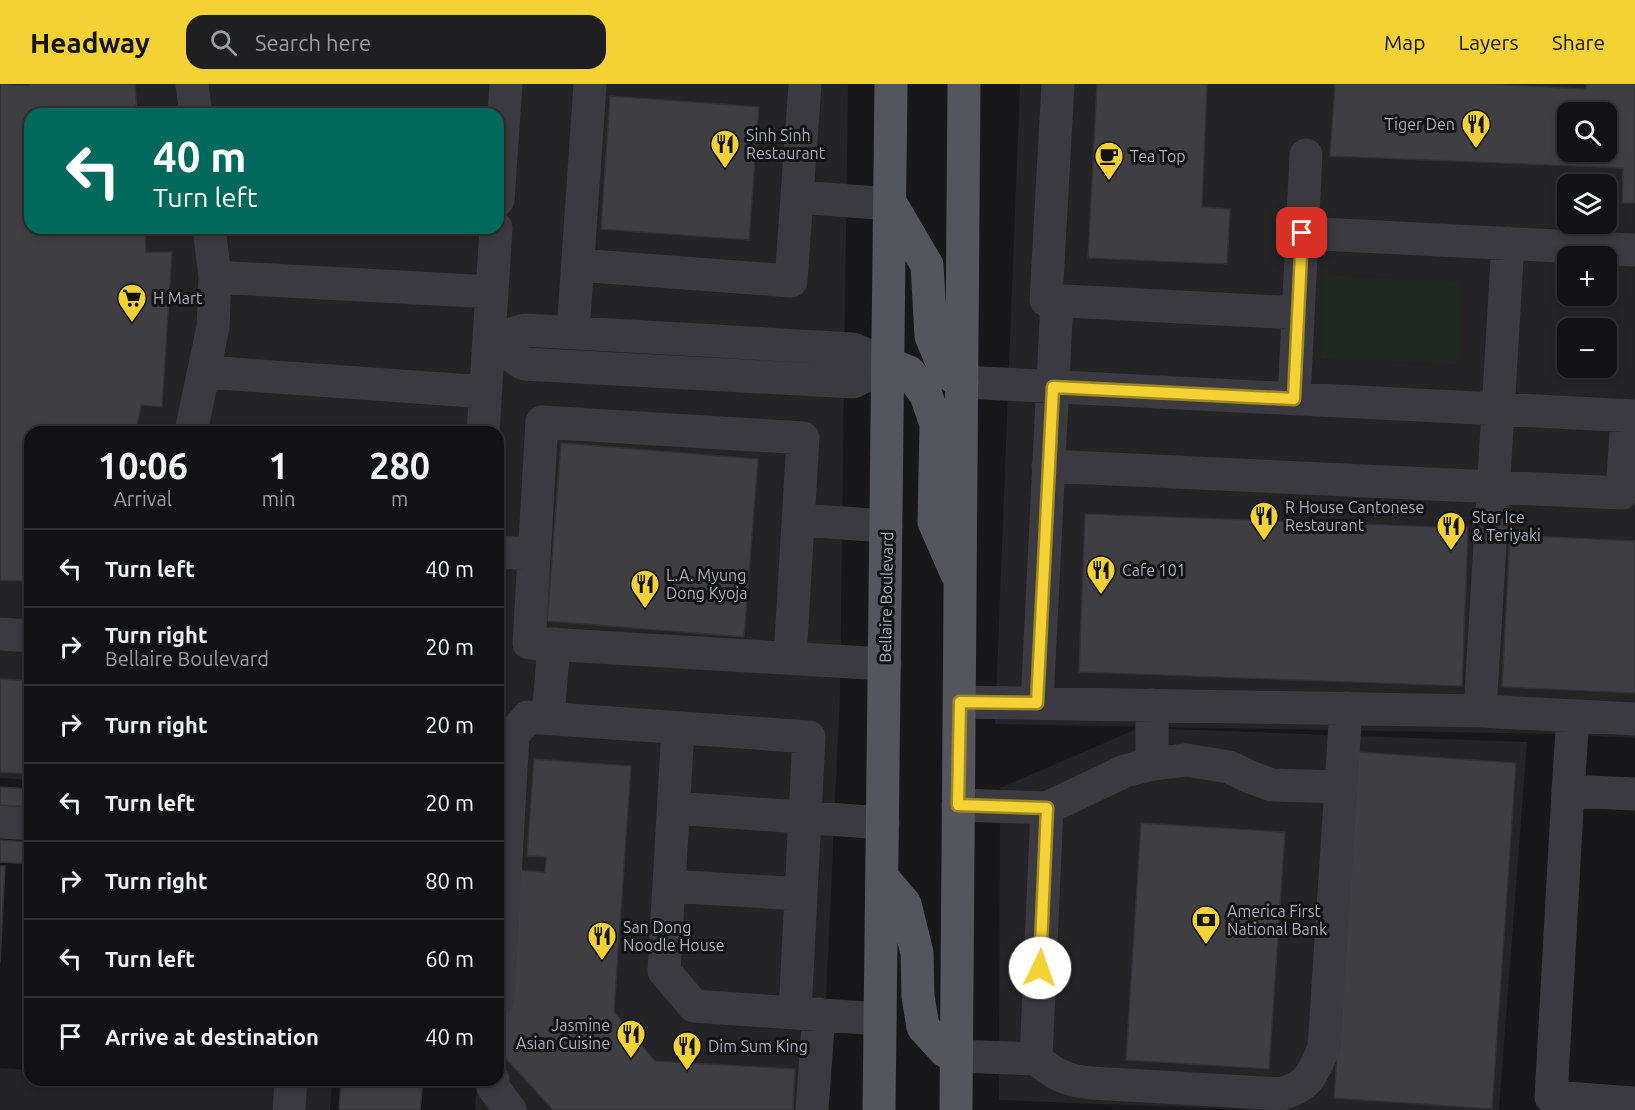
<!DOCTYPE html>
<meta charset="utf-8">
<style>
:root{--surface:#121113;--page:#1f1f21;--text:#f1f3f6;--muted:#9c9da0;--line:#313133;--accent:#f4d235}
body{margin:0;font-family:Ubuntu,sans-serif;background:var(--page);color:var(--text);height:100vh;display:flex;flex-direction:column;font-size:22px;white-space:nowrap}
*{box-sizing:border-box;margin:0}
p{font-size:20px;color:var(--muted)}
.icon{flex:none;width:33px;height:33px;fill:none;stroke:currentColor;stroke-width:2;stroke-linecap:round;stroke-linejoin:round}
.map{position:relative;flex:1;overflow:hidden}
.panel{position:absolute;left:24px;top:342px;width:480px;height:660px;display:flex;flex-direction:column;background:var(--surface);border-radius:18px;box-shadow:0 3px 9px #0003,0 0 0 2px var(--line)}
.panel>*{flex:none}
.guide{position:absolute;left:24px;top:24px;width:480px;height:126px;border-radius:18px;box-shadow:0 3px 9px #0003,0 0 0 2px var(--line);background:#00695c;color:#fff;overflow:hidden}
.controls{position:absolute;left:1557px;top:18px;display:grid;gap:12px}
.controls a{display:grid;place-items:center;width:60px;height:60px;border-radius:12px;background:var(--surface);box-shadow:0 3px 9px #0003,0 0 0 2px var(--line);font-size:30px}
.pin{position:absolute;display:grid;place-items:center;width:51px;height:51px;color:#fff;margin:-26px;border-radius:12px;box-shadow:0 3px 9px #0006}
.me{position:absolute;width:66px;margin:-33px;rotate:3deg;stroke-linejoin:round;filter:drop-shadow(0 0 4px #0008)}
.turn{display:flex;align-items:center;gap:21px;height:126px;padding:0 30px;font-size:27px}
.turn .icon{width:78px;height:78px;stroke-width:2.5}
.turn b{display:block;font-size:42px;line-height:51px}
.eta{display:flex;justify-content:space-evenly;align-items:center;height:102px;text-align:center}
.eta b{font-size:36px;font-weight:700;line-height:42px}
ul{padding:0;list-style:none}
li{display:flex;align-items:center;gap:18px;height:78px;padding:0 30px;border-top:2px solid var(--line)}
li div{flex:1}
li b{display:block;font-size:22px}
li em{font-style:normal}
header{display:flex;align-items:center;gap:36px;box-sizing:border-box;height:84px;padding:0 30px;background:var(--accent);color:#111}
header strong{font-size:28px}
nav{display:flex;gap:33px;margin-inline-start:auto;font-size:21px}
.search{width:420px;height:54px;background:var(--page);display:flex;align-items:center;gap:15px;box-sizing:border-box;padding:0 21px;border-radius:18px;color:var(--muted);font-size:22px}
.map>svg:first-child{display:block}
.built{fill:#242326;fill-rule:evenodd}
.green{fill:#1f2821}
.building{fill:#3f3f43;stroke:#323135;stroke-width:1.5;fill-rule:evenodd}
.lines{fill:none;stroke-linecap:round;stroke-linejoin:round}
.minor{stroke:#3a3a40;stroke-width:33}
.major{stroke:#54555d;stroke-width:33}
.route-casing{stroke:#9f8822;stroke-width:15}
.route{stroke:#f4d235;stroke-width:10}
.labels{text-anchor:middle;stroke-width:6;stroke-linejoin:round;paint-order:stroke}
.poi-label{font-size:16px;fill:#a9acb9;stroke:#131214;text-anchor:start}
.street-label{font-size:16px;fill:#a9acb9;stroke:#131214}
</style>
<header>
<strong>Headway</strong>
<div class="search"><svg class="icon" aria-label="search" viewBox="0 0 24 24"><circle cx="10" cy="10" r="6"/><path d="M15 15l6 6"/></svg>Search here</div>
<nav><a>Map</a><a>Layers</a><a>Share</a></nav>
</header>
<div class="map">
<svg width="1635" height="1026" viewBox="0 0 1635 1026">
<rect width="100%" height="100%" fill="#181719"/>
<!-- built -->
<path class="built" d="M 0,0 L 848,0 L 840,611 L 821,1026 L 475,1026 L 477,996 L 498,996 L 498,348 L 30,348 L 30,696 L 0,694 ZM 30,30 L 498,30 L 498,144 L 30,144 Z
M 1020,0 L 1635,0 L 1635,654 L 1552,650 L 995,640 ZM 1568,28 L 1606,28 L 1606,68 L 1568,68 ZM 1568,100 L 1606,100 L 1606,140 L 1568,140 ZM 1568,172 L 1606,172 L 1606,212 L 1568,212 ZM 1568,244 L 1606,244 L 1606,284 L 1568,284 Z
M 1139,644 L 1527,658 L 1499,1026 L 1252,1026 L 999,1016 L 1000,704 Z
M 0,984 L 30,986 L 30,996 L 197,996 L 239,999 L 239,996 L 332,996 L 330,1026 L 0,1026 Z"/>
<!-- green -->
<path class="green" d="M 1323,191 L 1462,197 L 1458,281 L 1320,275 Z"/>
<!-- building -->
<path class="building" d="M 0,0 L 29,2 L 29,0 L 135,0 L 137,30 L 30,30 L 30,144 L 145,144 L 146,168 L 172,168 L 162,323 L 141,321 L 136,348 L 30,348 L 30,497 L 0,496 Z
M 1097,0 L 1207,0 L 1202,123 L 1230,125 L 1227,180 L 1088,174 Z
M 1335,0 L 1487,0 L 1586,5 L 1586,0 L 1635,0 L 1635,119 L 1622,119 L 1623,84 L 1330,72 ZM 1568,28 L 1606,28 L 1606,68 L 1568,68 Z
M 610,12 L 759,23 L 749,156 L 601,145 Z
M 561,359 L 758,375 L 744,553 L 547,537 Z
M 1085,430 L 1468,444 L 1462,602 L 1079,588 Z
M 1510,451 L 1635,457 L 1635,609 L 1502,603 Z
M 0,595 L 30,597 L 30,690 L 0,688 Z
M 1358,668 L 1516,679 L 1492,1025 L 1334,1014 Z
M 534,675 L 631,682 L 614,928 L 655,977 L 795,985 L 793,1026 L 553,1026 L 499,967 L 512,786 L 545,788 L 546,773 L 527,772 Z
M 0,703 L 30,705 L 30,723 L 0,721 Z
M 1141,739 L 1285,748 L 1269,985 L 1126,976 Z
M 0,756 L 30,758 L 30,780 L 0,778 Z
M 0,782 L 5,782 L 0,879 Z
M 341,996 L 423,996 L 420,1026 L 339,1026 Z"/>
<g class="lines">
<!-- minor -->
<path class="minor" d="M 192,0 L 196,30
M 1058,0 L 1046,216 L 1298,229
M 797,113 L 891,120
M 498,116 L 506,0
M 1302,149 L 1635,166
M 578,181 L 791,197 L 805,0
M 215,193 L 492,208
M 573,248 L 590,0
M 489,257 L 524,280 L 853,298 L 889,280
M 489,257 L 525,246 L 853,265 L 889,280
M 205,288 L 485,308
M 962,298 L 1635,332
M 1294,315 L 1306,71
M 191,348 L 213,243 L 215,193 L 209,144
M 483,348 L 496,144
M 1048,382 L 1622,409 L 1627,332
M 799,436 L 886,442
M 498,468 L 534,470
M 0,550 L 30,552
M 790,574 L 803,354 L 542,338 L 529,559 L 885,580
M 960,618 L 1480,627 L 1635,635
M 1037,619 L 1057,216
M 1152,621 L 1152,680
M 1480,627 L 1508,159
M 1573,632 L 1568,707 L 1635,710
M 548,634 L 554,560
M 678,644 L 664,887 L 694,922 L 880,935
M 1568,707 L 1551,1013 L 1635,1019
M 958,721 L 1047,724 L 1125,687 L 1152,680 L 1186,676 L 1229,683 L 1250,693 L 1272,701 L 1340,703
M 674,724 L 883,739
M 0,738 L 30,740
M 669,802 L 801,810
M 498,915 L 513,651 L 528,633 L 809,653 L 795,929
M 956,972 L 1036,975 C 1055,991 1067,997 1092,999 L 1281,1010 C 1310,1002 1312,990 1324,964 L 1346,624
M 1036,975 L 1047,724
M 493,996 L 493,1003 L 510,1026
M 289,1026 L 291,996
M 812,1026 L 819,930"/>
<!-- major -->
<path class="major" d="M 891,120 L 927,181 L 931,252 L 943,281 L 952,292 L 962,298
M 889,280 L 909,288 L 926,311 L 936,340 L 934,438 L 956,488
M 882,793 L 905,820 L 917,869 L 918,912 L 923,943 L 945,967 L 956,972
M 879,1026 L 891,0
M 956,1026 L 964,0"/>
</g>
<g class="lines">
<!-- route casing -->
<g class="route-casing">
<path id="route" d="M 1040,884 L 1047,724 L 958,721 L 960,618 L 1037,619 L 1053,303 L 1294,315 L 1302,149"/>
</g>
<!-- route -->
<use href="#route" class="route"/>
</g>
<!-- icons -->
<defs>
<g id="restaurant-pin" transform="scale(1.5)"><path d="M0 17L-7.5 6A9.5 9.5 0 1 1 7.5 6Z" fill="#f4d235" stroke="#131214"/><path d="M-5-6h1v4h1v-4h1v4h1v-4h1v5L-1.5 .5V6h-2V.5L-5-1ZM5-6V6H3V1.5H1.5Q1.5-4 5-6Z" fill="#111"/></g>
<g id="cafe-pin" transform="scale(1.5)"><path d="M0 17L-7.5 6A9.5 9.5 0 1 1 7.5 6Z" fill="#f4d235" stroke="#131214"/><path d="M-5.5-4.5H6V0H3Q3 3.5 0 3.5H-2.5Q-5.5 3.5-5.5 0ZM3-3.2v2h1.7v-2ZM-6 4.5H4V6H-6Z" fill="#111"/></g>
<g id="supermarket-pin" transform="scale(1.5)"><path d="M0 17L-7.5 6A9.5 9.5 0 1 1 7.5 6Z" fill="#f4d235" stroke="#131214"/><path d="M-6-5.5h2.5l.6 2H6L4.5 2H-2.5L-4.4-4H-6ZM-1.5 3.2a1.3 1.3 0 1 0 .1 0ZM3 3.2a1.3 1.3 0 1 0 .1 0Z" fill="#111"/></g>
<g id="bank-pin" transform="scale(1.5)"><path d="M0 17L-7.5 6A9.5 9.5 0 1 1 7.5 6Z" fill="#f4d235" stroke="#131214"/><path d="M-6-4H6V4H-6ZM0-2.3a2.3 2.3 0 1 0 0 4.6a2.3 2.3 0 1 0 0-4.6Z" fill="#111"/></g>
</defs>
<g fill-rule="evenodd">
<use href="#restaurant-pin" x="1476" y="40"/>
<use href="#restaurant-pin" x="725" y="60"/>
<use href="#cafe-pin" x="1109" y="72"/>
<use href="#supermarket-pin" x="132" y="214"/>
<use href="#restaurant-pin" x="1264" y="432"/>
<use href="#restaurant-pin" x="1451" y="442"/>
<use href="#restaurant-pin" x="1101" y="486"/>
<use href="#restaurant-pin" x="645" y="500"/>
<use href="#bank-pin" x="1206" y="836"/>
<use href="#restaurant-pin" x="602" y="852"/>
<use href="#restaurant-pin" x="631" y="950"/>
<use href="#restaurant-pin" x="687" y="962"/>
</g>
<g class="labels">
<!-- poi labels -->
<g class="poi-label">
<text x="1455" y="46" text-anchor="end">Tiger Den</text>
<text x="746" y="57">Sinh Sinh<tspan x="746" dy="18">Restaurant</tspan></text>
<text x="1130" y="78">Tea Top</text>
<text x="153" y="220">H Mart</text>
<text x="1285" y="429">R House Cantonese<tspan x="1285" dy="18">Restaurant</tspan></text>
<text x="1472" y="439">Star Ice<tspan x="1472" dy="18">&amp; Teriyaki</tspan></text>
<text x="1122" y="492">Cafe 101</text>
<text x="666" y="497">L.A. Myung<tspan x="666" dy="18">Dong Kyoja</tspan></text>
<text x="1227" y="833">America First<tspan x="1227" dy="18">National Bank</tspan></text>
<text x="623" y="849">San Dong<tspan x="623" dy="18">Noodle House</tspan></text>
<text x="610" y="947" text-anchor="end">Jasmine<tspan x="610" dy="18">Asian Cuisine</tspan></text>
<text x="708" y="968">Dim Sum King</text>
</g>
<!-- street labels -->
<g class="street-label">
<text transform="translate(886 513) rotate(-89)" y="6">Bellaire Boulevard</text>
</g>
</g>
</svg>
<div class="controls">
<a><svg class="icon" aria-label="search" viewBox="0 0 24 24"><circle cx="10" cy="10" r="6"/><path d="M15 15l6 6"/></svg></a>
<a><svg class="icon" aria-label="layers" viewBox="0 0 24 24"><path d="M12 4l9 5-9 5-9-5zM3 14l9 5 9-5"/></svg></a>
<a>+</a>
<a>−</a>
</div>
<div class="pin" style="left:1302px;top:149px;background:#d93025"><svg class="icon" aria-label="arrive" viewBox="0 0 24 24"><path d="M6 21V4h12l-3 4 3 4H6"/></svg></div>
<svg class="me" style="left:1040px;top:884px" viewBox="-20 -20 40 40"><circle r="19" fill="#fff"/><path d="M0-13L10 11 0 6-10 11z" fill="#f4d235"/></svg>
<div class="guide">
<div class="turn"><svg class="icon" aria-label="left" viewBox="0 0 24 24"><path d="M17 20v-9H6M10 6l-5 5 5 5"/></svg><div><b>40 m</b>Turn left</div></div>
</div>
<section class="panel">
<div class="eta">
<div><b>10:06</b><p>Arrival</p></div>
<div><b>1</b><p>min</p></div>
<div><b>280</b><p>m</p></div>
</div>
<ul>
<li><svg class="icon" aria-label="left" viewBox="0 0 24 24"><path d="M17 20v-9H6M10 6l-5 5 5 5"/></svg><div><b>Turn left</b></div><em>40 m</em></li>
<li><svg class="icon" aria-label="right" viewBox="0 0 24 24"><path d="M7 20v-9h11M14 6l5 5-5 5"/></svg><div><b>Turn right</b><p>Bellaire Boulevard</p></div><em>20 m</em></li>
<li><svg class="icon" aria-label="right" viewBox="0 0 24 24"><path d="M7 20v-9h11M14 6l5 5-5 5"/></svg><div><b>Turn right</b></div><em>20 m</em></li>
<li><svg class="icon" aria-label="left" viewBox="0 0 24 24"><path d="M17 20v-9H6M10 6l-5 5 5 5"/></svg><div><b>Turn left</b></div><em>20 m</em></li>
<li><svg class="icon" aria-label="right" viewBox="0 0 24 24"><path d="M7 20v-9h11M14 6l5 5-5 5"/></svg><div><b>Turn right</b></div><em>80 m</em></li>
<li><svg class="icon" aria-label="left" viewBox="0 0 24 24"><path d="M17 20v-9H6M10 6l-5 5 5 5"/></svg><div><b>Turn left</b></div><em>60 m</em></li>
<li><svg class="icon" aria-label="arrive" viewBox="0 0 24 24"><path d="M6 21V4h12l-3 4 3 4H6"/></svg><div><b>Arrive at destination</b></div><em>40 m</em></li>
</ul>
</section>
</div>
